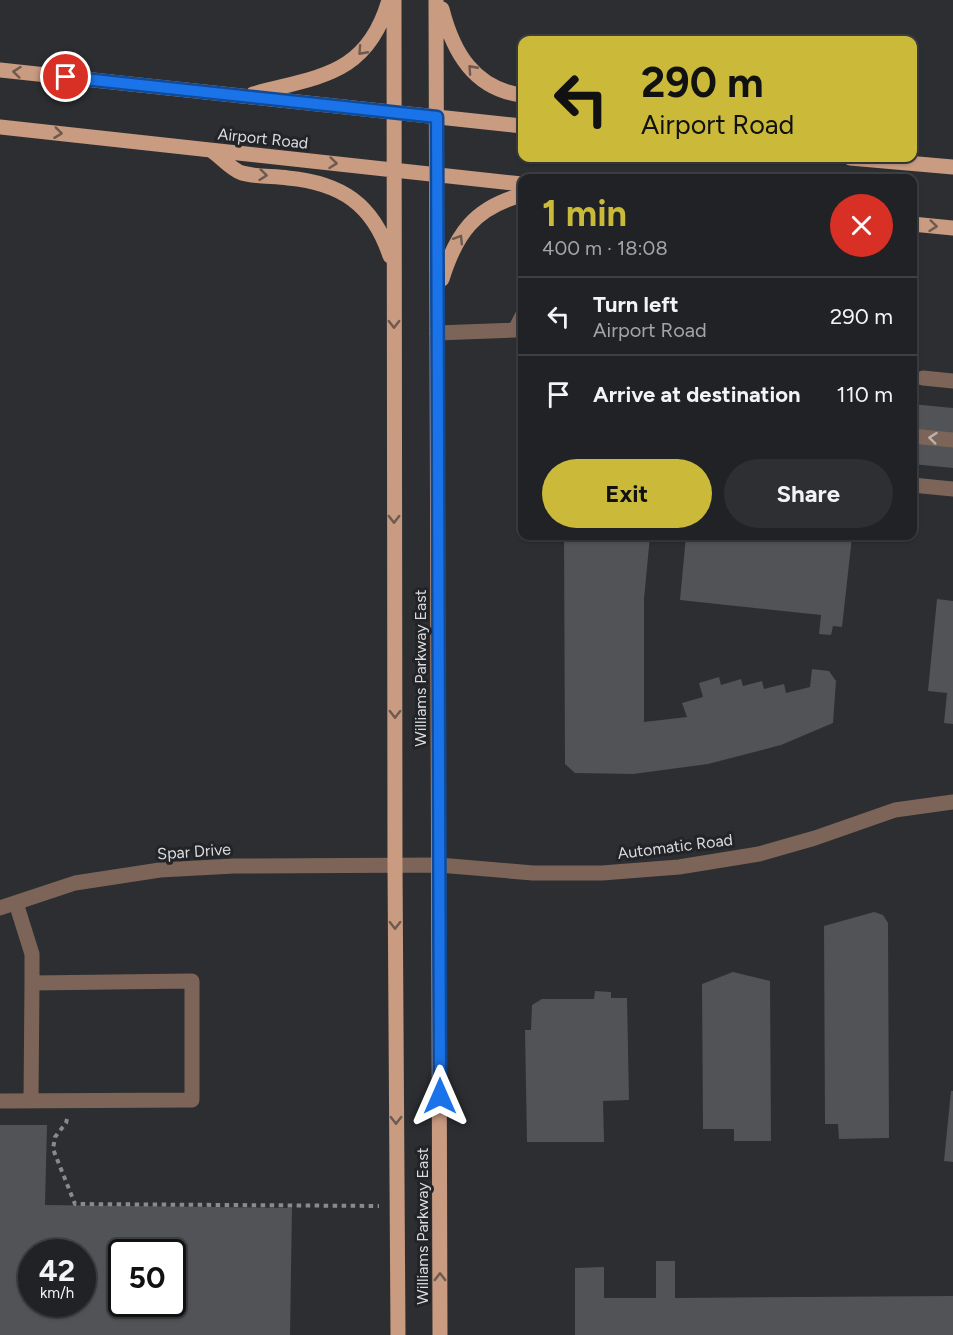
<!DOCTYPE html>
<meta charset="utf-8">
<style>
:root{--surface:#212225;--page:#2d2f32;--text:#f1f3f6;--muted:#a2a4a7;--line:#3e3f42;--accent:#cbba39}
body{margin:0;font-family:Figtree,sans-serif;background:var(--page);color:var(--text);height:100vh;display:flex;flex-direction:column;font-size:22px;white-space:nowrap}
*{box-sizing:border-box;margin:0}
p{font-size:20px;color:var(--muted)}
.icon{flex:none;width:33px;height:33px;fill:none;stroke:currentColor;stroke-width:2;stroke-linecap:round;stroke-linejoin:round}
.map{position:relative;flex:1;overflow:hidden}
.side{position:absolute;left:518px;top:174px;width:399px;height:366px;display:flex;flex-direction:column;background:var(--surface);border-radius:12px;box-shadow:0 2px 4px #0004,0 0 0 2px var(--line)}
.side>*{flex:none}
.guide{position:absolute;left:518px;top:36px;width:399px;height:126px;border-radius:12px;box-shadow:0 2px 4px #0004,0 0 0 2px var(--line);background:#cbba39;color:#111;overflow:hidden}
.speed{position:absolute;left:18px;top:1239px;display:flex;gap:12px;font-size:30px;font-weight:700;text-align:center}
.speed>*{display:grid;place-content:center;width:78px;height:78px;border-radius:50%;background:var(--surface);box-shadow:0 2px 4px #0004,0 0 0 2px var(--line);line-height:1}
.speed small{font-size:15px;font-weight:400}
.speed .limit{border:3px solid #111;border-radius:9px;background:#fff;color:#111}
.pin{position:absolute;display:grid;place-items:center;width:51px;height:51px;color:#fff;margin:-26px;border:3px solid #fff;border-radius:50%;box-shadow:0 2px 6px #0007}
.me{position:absolute;width:66px;margin:-33px;rotate:0deg;stroke-linejoin:round;filter:drop-shadow(0 0 4px #0008)}
.turn{display:flex;align-items:center;gap:21px;height:126px;padding:0 24px;font-size:27px}
.turn .icon{width:78px;height:78px;stroke-width:2.5}
.turn b{display:block;font-size:42px;line-height:51px}
.round{display:grid;place-items:center;flex:none;width:63px;height:63px;border-radius:32px;background:var(--page)}
.head{display:flex;align-items:center;justify-content:space-between;height:102px;padding:0 24px}
h1{font-size:36px;font-weight:700;line-height:45px;color:var(--accent)}
.action{display:flex;gap:12px;margin-top:auto;padding:12px 24px}
.action a{flex:1;height:69px;border-radius:36px;background:var(--accent);color:#111;font-size:24px;font-weight:700;line-height:69px;text-align:center}
.action a+a{background:var(--page);color:var(--text)}
ul{padding:0;list-style:none}
li{display:flex;align-items:center;gap:18px;height:78px;padding:0 24px;border-top:2px solid var(--line)}
li div{flex:1}
li b{display:block;font-size:22px}
li em{font-style:normal}
.map>svg:first-child{display:block}
.building{fill:#515357;fill-rule:evenodd}
.lines{fill:none;stroke-linecap:round;stroke-linejoin:round}
.path{stroke:#888a8d;stroke-width:4;stroke-dasharray:4.5 4.5;stroke-linecap:butt}
.minor{stroke:#7c6558;stroke-width:15}
.major{stroke:#c99b81;stroke-width:15}
.oneway{stroke:#6d5a50}
.oneway2{stroke:#b9b2af}
.route-casing{stroke:#114b97;stroke-width:15}
.route{stroke:#1a73e8;stroke-width:10}
.labels{text-anchor:middle;stroke-width:6;stroke-linejoin:round;paint-order:stroke}
.street-label{font-size:16px;fill:#dadbde;stroke:#222427}
</style>
<div class="map">
<svg width="953" height="1335" viewBox="0 0 953 1335">
<rect width="100%" height="100%" fill="#2c2e31"/>
<!-- building -->
<path class="building" d="M 912,404 L 953,408 L 953,468 L 912,464 Z
M 564,536 L 650,536 L 644,599 L 644,722 L 687,717 L 682,703 L 703,697 L 699,683 L 719,677 L 721,685 L 741,679 L 743,686 L 762,681 L 764,689 L 784,684 L 786,693 L 810,687 L 812,669 L 829,671 L 836,681 L 833,723 L 781,745 L 708,764 L 633,774 L 575,773 L 565,764 Z
M 686,536 L 835,536 L 852,537 L 842,627 L 833,626 L 831,635 L 819,634 L 821,615 L 680,600 Z
M 937,599 L 953,601 L 953,724 L 944,723 L 947,693 L 928,691 Z
M 874,912 L 883,915 L 888,923 L 889,1138 L 839,1139 L 838,1124 L 825,1124 L 824,926 Z
M 733,972 L 770,981 L 771,1141 L 734,1141 L 734,1129 L 703,1129 L 702,984 Z
M 595,991 L 611,992 L 611,998 L 627,998 L 629,1100 L 603,1101 L 604,1142 L 527,1142 L 525,1030 L 531,1030 L 532,1005 L 542,999 L 594,999 Z
M 951,1091 L 953,1091 L 953,1162 L 944,1161 Z
M 0,1125 L 47,1125 L 45,1205 L 292,1208 L 290,1335 L 0,1335 ZM 32,1252 L 82,1252 L 82,1304 L 32,1304 ZM 122,1252 L 172,1252 L 172,1304 L 122,1304 Z
M 656,1261 L 675,1261 L 675,1298 L 953,1296 L 953,1335 L 575,1335 L 575,1268 L 604,1267 L 604,1298 L 656,1298 Z"/>
<g class="lines">
<!-- path -->
<path class="path" d="M 67,1119 L 66,1123 L 55,1137 L 53,1149 L 75,1204 L 379,1206"/>
<!-- minor -->
<path class="minor" d="M 437,333 L 515,330 L 522,316
M 923,378 L 953,381
M 912,436 L 953,440
M 912,485 L 953,489
M 16,903 L 32,954 L 32,983
M 0,908 L 75,883 L 160,870 L 234,866 L 439,865 L 533,873 L 602,873 L 679,867 L 759,854 L 815,838 L 895,810 L 953,802
M 0,1101 L 192,1100 L 192,981 L 32,983 L 31,1100"/>
<!-- major -->
<path class="major" d="M 394,0 L 395,866 L 398,1335
M 436,0 L 440,1335
M 442,9 C 453,52 474,89 522,95
M 0,70 L 522,126
M 253,94 C 319,76 367,76 389,0
M 0,127 L 522,184
M 212,151 C 221,157 232,170 242,173 C 256,177 274,176 288,178 C 341,183 373,204 390,256
M 850,158 L 953,167
M 912,224 L 953,228
M 442,279 C 456,234 474,208 522,195"/>
</g>
<!-- one-way arrows -->
<defs><path id="oneway-chevron" d="M-2-3.5L2.5 0L-2 3.5" fill="none" stroke-width="1.6" stroke-linecap="round" stroke-linejoin="round" transform="scale(1.5)"/></defs>
<g class="oneway">
<use href="#oneway-chevron" transform="translate(362 51) rotate(132)"/>
<use href="#oneway-chevron" transform="translate(472 69) rotate(-132)"/>
<use href="#oneway-chevron" transform="translate(17 72) rotate(-174)"/>
<use href="#oneway-chevron" transform="translate(58 133) rotate(7)"/>
<use href="#oneway-chevron" transform="translate(333 163) rotate(6)"/>
<use href="#oneway-chevron" transform="translate(263 175) rotate(6)"/>
<use href="#oneway-chevron" transform="translate(933 226) rotate(6)"/>
<use href="#oneway-chevron" transform="translate(459 239) rotate(-58)"/>
<use href="#oneway-chevron" transform="translate(394 324) rotate(90)"/>
<use href="#oneway-chevron" transform="translate(394 519) rotate(90)"/>
<use href="#oneway-chevron" transform="translate(395 714) rotate(90)"/>
<use href="#oneway-chevron" transform="translate(395 925) rotate(90)"/>
<use href="#oneway-chevron" transform="translate(396 1120) rotate(90)"/>
<use href="#oneway-chevron" transform="translate(440 1277) rotate(-90)"/>
</g>
<use class="oneway2" href="#oneway-chevron" transform="translate(933 438) rotate(-174)"/>
<g class="lines">
<!-- route casing -->
<g class="route-casing">
<path id="route" d="M 66,77 L 437,117 L 440,1096"/>
</g>
<!-- route -->
<use href="#route" class="route"/>
</g>
<g class="labels">
<!-- street labels -->
<g class="street-label">
<text transform="translate(263 138) rotate(6)" y="6">Airport Road</text>
<text transform="translate(420 668) rotate(-90)" y="6">Williams Parkway East</text>
<text transform="translate(675 846) rotate(-7)" y="6">Automatic Road</text>
<text transform="translate(194 851) rotate(-4)" y="6">Spar Drive</text>
<text transform="translate(422 1226) rotate(-90)" y="6">Williams Parkway East</text>
</g>
</g>
</svg>
<div class="speed"><div>42<small>km/h</small></div><div class="limit">50</div></div>
<div class="pin" style="left:66px;top:77px;background:#d93025"><svg class="icon" aria-label="arrive" viewBox="0 0 24 24"><path d="M6 21V4h12l-3 4 3 4H6"/></svg></div>
<svg class="me" style="left:440px;top:1096px" viewBox="-20 -20 40 40"><path d="M0-17L14 15 0 8-14 15z" fill="#1a73e8" stroke="#fff" stroke-width="4"/></svg>
<div class="guide">
<div class="turn"><svg class="icon" aria-label="left" viewBox="0 0 24 24"><path d="M17 20v-9H6M10 6l-5 5 5 5"/></svg><div><b>290 m</b>Airport Road</div></div>
</div>
<section class="side">
<div class="head"><div><h1>1 min</h1><p>400 m · 18:08</p></div><a class="round" style="background:#d93025;color:#fff"><svg class="icon" aria-label="close" viewBox="0 0 24 24"><path d="M6 6l12 12M18 6L6 18"/></svg></a></div>
<ul>
<li><svg class="icon" aria-label="left" viewBox="0 0 24 24"><path d="M17 20v-9H6M10 6l-5 5 5 5"/></svg><div><b>Turn left</b><p>Airport Road</p></div><em>290 m</em></li>
<li><svg class="icon" aria-label="arrive" viewBox="0 0 24 24"><path d="M6 21V4h12l-3 4 3 4H6"/></svg><div><b>Arrive at destination</b></div><em>110 m</em></li>
</ul>
<div class="action"><a>Exit</a><a>Share</a></div>
</section>
</div>
